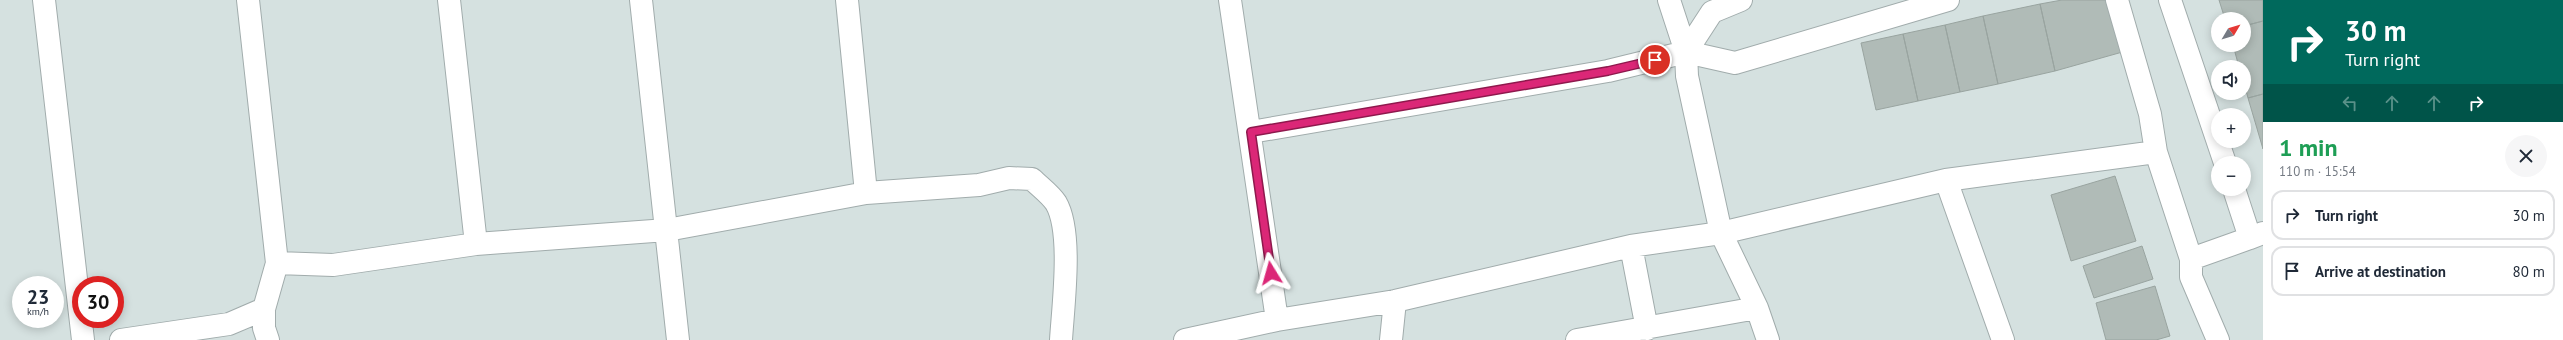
<!DOCTYPE html>
<meta charset="utf-8">
<style>
:root{--surface:#fff;--page:#f6f6f7;--text:#1f2937;--muted:#747a83;--line:#e0e1e3}
body{margin:0;font-family:"PT Sans",sans-serif;background:var(--page);color:var(--text);height:100vh;display:flex;flex-direction:column;font-size:15px;white-space:nowrap}
*{box-sizing:border-box;margin:0}
p{font-size:13px;color:var(--muted)}
.icon{flex:none;width:22px;height:22px;fill:none;stroke:currentColor;stroke-width:2;stroke-linecap:round;stroke-linejoin:round}
.map{position:relative;flex:1;overflow:hidden}
.side{display:flex;flex-direction:column;background:var(--surface);width:300px}
.side>*{flex:none}
.banner{background:#00695c;color:#fff;overflow:hidden}
.needle{width:26px;rotate:52deg}
.fabs{position:absolute;left:2211px;top:12px;display:grid;gap:8px}
.fabs a{display:grid;place-items:center;width:40px;height:40px;border-radius:50%;background:var(--surface);box-shadow:0 2px 10px #0003;font-size:20px}
.speed{position:absolute;left:12px;top:276px;display:flex;gap:8px;font-size:20px;font-weight:700;text-align:center}
.speed>*{display:grid;place-content:center;width:52px;height:52px;border-radius:50%;background:var(--surface);box-shadow:0 2px 10px #0003;line-height:1}
.speed small{font-size:10px;font-weight:400}
.speed .limit{border:6px solid #d22;background:#fff;color:#111}
.pin{position:absolute;display:grid;place-items:center;width:34px;height:34px;color:#fff;margin:-17px;border:2px solid #fff;border-radius:50%;box-shadow:0 1px 4px #0007}
.me{position:absolute;width:44px;margin:-22px;rotate:352deg;stroke-linejoin:round;filter:drop-shadow(0 0 3px #0008)}
.turn{display:flex;align-items:center;gap:14px;height:84px;padding:0 16px;font-size:18px}
.turn .icon{width:52px;height:52px;stroke-width:2.5}
.turn b{display:block;font-size:28px;line-height:34px}
.lanes{display:flex;align-items:center;height:38px;padding:0 16px;background:#0003;justify-content:center;gap:20px;direction:ltr}
.lanes .off{opacity:.35}
.round{display:grid;place-items:center;flex:none;width:42px;height:42px;border-radius:21px;background:var(--page)}
.head{display:flex;align-items:center;justify-content:space-between;height:68px;padding:0 16px}
h1{font-size:24px;font-weight:800;line-height:30px;color:#1e9e55}
ul{padding:0;list-style:none}
li{display:flex;align-items:center;gap:12px;height:50px;margin:0 8px 6px;padding:0 8px;border:2px solid var(--line);border-radius:12px}
li div{flex:1}
li b{display:block;font-size:15px}
li em{font-style:normal}
main{display:flex;flex:1;min-height:0}
.map>svg:first-child{display:block}
.building{fill:#b0bbb7;stroke:#99a4a0}
.lines{fill:none;stroke-linecap:round;stroke-linejoin:round}
.minor-casing{stroke:#a1acac;stroke-width:24}
.minor{stroke:#fff;stroke-width:22}
.route-casing{stroke:#8e194d;stroke-width:10}
.route{stroke:#db2777;stroke-width:7}
</style>
<main>
<div class="map">
<svg width="2263" height="340" viewBox="0 0 2263 340">
<rect width="100%" height="100%" fill="#d5e1e0"/>
<!-- building -->
<path class="building" d="M 2062,0 L 2112,0 L 2126,51 L 2055,71 L 2040,4 Z
M 2219,0 L 2263,0 L 2263,21 L 2244,26 L 2244,19 L 2225,19 Z
M 2040,4 L 2055,71 L 1998,84 L 1983,16 Z
M 1983,16 L 1998,84 L 1960,92 L 1945,25 Z
M 2263,21 L 2263,94 L 2248,98 L 2244,83 L 2244,67 L 2239,67 L 2233,45 L 2244,45 L 2244,26 Z
M 1945,25 L 1960,92 L 1918,101 L 1903,34 Z
M 1903,34 L 1918,101 L 1876,110 L 1861,43 Z
M 2263,94 L 2263,149 L 2248,98 Z
M 2115,176 L 2136,241 L 2071,261 L 2051,195 Z
M 2142,246 L 2153,279 L 2094,298 L 2083,266 Z
M 2155,286 L 2170,336 L 2156,340 L 2106,340 L 2096,303 Z"/>
<g class="lines">
<!-- minor casing -->
<g class="minor-casing">
<path id="minor" d="M 44,0 L 83,340
M 248,0 L 277,263
M 449,0 L 476,244
M 641,0 L 678,340
M 847,0 L 866,193
M 1230,0 L 1277,320
M 1669,0 L 1686,52 L 1687,76 L 1721,233 L 1757,308 L 1768,340
M 2170,0 L 2225,163
M 1686,52 L 1712,12 L 1741,0
M 1251,132 L 1608,71 L 1686,52 L 1735,63 L 1948,0
M 2156,152 L 2191,259 L 2191,277 L 2218,340
M 1946,180 L 2003,340
M 2234,189 L 2250,238 L 2263,233
M 1631,246 L 1647,329
M 2191,259 L 2250,238
M 264,309 L 264,328 L 268,340
M 121,340 L 229,324 L 264,309 L 277,263 L 333,265 L 476,244 L 667,230 L 866,193 L 979,185 L 1009,178 L 1032,179 C 1040,187 1050,194 1056,203 C 1073,232 1063,306 1061,340
M 1185,340 L 1277,320 L 1395,301 L 1631,246 L 1721,233 L 1946,180 L 2156,152 L 2150,114 L 2117,0
M 1391,340 L 1395,301
M 1577,340 L 1757,308"/>
</g>
<!-- minor -->
<use href="#minor" class="minor"/>
</g>
<g class="lines">
<!-- route casing -->
<g class="route-casing">
<path id="route" d="M 1271,273 L 1251,132 L 1608,71 L 1655,60"/>
</g>
<!-- route -->
<use href="#route" class="route"/>
</g>
</svg>
<div class="fabs">
<a><svg class="needle" viewBox="-14 -14 28 28"><path d="M0-13l5 13h-10z" fill="#e53935"/><path d="M0 13l5-13h-10z" fill="#747a83"/></svg></a>
<a><svg class="icon" aria-label="sound" viewBox="0 0 24 24"><path d="M4 9h4l5-4v14l-5-4H4zM17 9q2 3 0 6"/></svg></a>
<a>+</a>
<a>−</a>
</div>
<div class="speed"><div>23<small>km/h</small></div><div class="limit">30</div></div>
<div class="pin" style="left:1655px;top:60px;background:#d93025"><svg class="icon" aria-label="arrive" viewBox="0 0 24 24"><path d="M6 21V4h12l-3 4 3 4H6"/></svg></div>
<svg class="me" style="left:1271px;top:273px" viewBox="-20 -20 40 40"><path d="M0-17L14 15 0 8-14 15z" fill="#db2777" stroke="#fff" stroke-width="4"/></svg>
</div>
<section class="side">
<div class="banner">
<div class="turn"><svg class="icon" aria-label="right" viewBox="0 0 24 24"><path d="M7 20v-9h11M14 6l5 5-5 5"/></svg><div><b>30 m</b>Turn right</div></div>
<div class="lanes"><svg class="icon off" aria-label="left" viewBox="0 0 24 24"><path d="M17 20v-9H6M10 6l-5 5 5 5"/></svg><svg class="icon off" aria-label="ahead" viewBox="0 0 24 24"><path d="M12 20V5M6 11l6-6 6 6"/></svg><svg class="icon off" aria-label="ahead" viewBox="0 0 24 24"><path d="M12 20V5M6 11l6-6 6 6"/></svg><svg class="icon" aria-label="right" viewBox="0 0 24 24"><path d="M7 20v-9h11M14 6l5 5-5 5"/></svg></div>
</div>
<div class="head"><div><h1>1 min</h1><p>110 m · 15:54</p></div><a class="round"><svg class="icon" aria-label="close" viewBox="0 0 24 24"><path d="M6 6l12 12M18 6L6 18"/></svg></a></div>
<ul>
<li><svg class="icon" aria-label="right" viewBox="0 0 24 24"><path d="M7 20v-9h11M14 6l5 5-5 5"/></svg><div><b>Turn right</b></div><em>30 m</em></li>
<li><svg class="icon" aria-label="arrive" viewBox="0 0 24 24"><path d="M6 21V4h12l-3 4 3 4H6"/></svg><div><b>Arrive at destination</b></div><em>80 m</em></li>
</ul>
</section>
</main>
